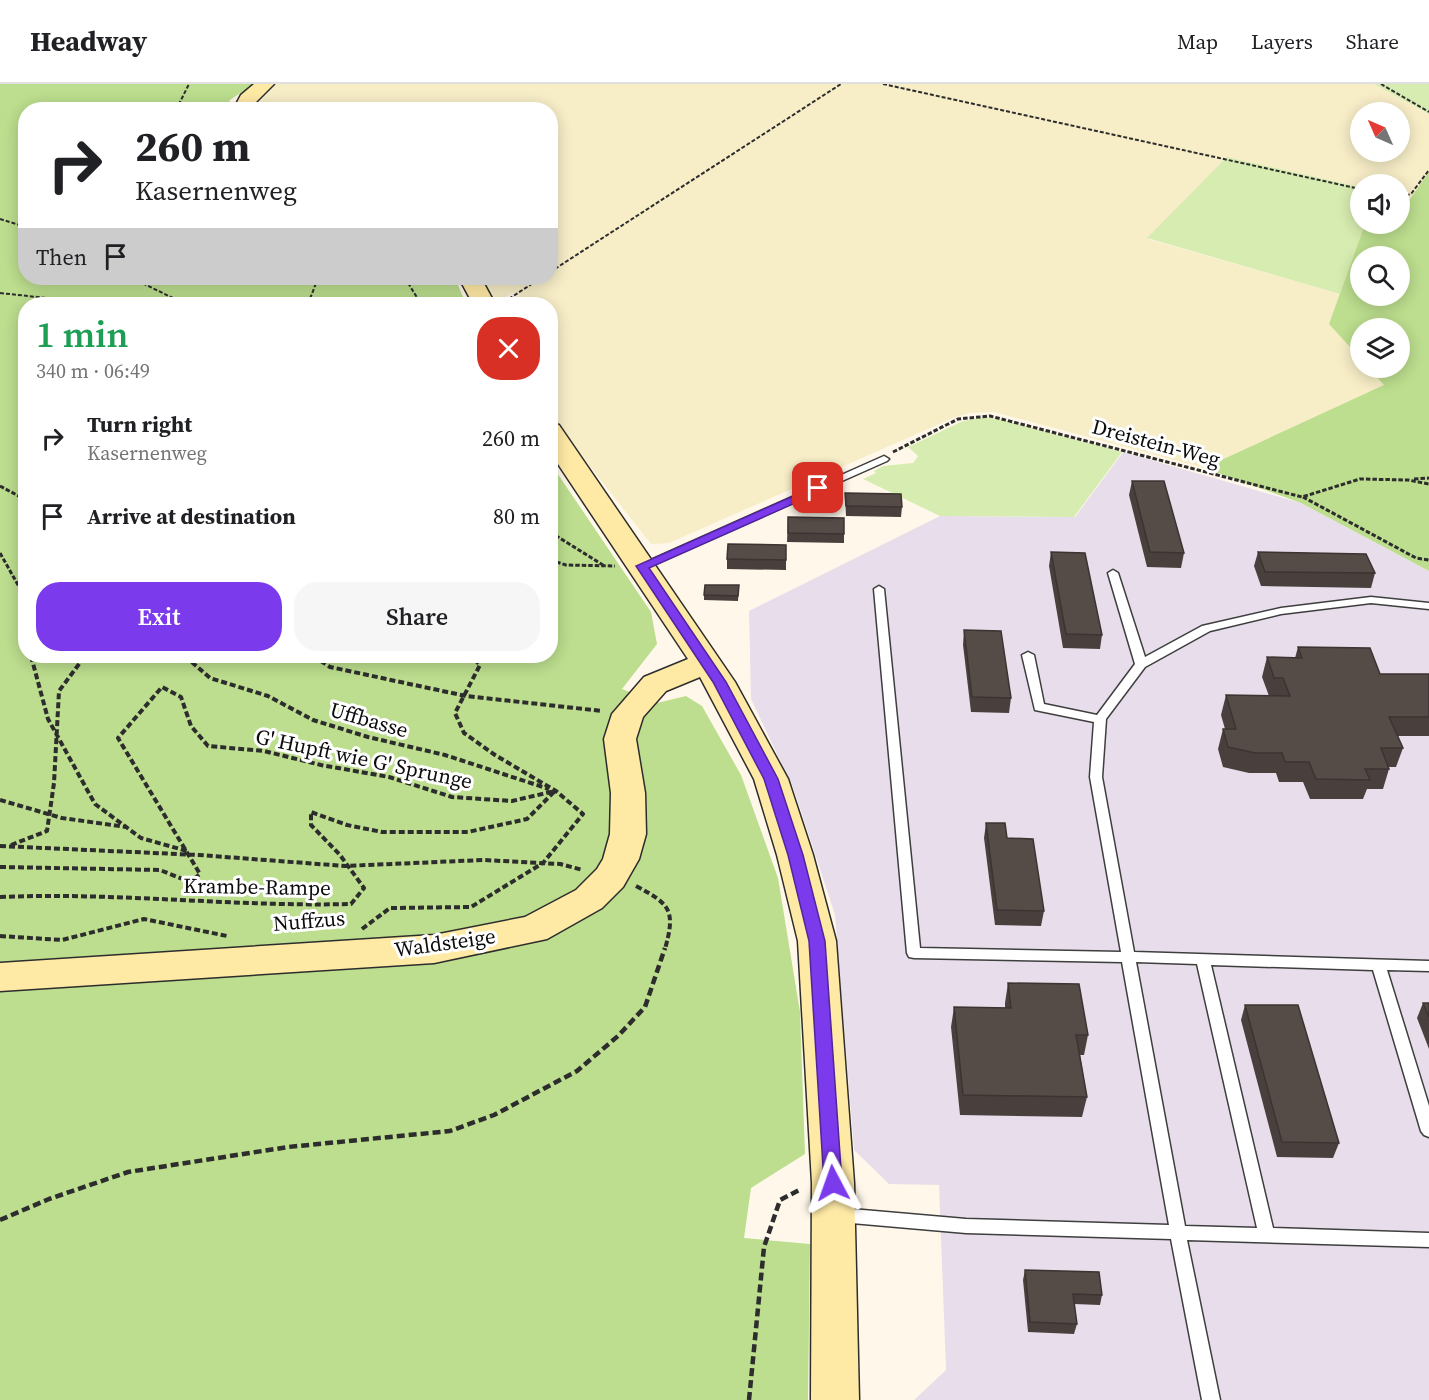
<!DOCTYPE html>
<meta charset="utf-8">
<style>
:root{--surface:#fff;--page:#f6f6f6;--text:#202124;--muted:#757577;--line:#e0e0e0;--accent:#7c3aed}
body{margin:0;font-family:"Source Serif 4",serif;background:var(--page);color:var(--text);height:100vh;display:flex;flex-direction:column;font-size:22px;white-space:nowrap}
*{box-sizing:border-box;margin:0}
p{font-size:20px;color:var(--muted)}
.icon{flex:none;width:33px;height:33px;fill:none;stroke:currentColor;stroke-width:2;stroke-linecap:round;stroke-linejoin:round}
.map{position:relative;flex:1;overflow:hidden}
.details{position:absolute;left:18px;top:213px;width:540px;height:366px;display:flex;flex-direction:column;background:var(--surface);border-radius:24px;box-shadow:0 3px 15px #0003}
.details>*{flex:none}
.banner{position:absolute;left:18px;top:18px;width:540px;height:183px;border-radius:24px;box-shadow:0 3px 15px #0003;background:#fff;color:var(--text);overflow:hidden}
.needle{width:39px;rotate:315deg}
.tools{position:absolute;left:1350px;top:18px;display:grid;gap:12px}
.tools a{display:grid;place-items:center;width:60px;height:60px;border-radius:50%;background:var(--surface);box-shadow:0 3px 15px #0003;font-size:30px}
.pin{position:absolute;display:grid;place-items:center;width:51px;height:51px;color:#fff;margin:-26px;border-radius:12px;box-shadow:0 3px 9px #0006}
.me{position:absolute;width:66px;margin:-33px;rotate:356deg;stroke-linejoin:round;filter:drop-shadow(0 0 4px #0008)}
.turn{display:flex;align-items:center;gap:21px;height:126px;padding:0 18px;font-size:27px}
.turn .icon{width:78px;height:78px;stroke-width:2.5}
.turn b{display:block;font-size:42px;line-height:51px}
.then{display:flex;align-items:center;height:57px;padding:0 18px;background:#0003;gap:12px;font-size:22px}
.round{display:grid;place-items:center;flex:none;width:63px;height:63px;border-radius:24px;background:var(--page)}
.overview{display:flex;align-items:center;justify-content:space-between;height:102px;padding:0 18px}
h1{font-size:36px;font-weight:600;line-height:45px;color:#1e9e55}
.primary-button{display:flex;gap:12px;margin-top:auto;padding:12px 18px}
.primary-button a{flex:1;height:69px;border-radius:24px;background:var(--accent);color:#fff;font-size:24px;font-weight:600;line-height:69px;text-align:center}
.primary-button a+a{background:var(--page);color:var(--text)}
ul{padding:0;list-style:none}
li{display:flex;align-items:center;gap:18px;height:78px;padding:0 18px}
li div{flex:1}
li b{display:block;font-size:22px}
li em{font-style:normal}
header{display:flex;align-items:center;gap:36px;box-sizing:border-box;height:84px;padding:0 30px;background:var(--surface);border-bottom:2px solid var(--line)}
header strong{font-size:28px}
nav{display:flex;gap:33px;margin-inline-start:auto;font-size:21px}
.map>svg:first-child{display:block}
.industrial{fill:#e8deeb}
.farmland{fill:#f7edc7;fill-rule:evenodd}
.green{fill:#d7ecb0}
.forest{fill:#bcde8e;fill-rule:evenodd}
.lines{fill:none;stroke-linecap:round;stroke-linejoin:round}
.lane-casing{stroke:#3e3e3e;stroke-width:3}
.secondary-casing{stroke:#2d2d2d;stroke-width:3}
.path-far3{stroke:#2d2d2d;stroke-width:2;stroke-dasharray:4 2;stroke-linecap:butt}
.path-far2{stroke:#2d2d2d;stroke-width:3;stroke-dasharray:4.5 2;stroke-linecap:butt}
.path-far1{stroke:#2d2d2d;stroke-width:4;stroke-dasharray:6 3;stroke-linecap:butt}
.path{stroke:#2d2d2d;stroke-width:4.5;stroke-dasharray:8 4;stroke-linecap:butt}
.lane{fill:#fff;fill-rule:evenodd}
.secondary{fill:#ffeaa5;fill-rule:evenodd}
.wall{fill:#49403d}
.building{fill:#554b47;stroke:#3c3432;stroke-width:1.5}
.route{fill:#7c3aed;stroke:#51269a;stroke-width:1.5}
.labels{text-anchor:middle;stroke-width:6;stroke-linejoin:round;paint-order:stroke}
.street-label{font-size:21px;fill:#0b0b0b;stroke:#fff}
</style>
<header>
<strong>Headway</strong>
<nav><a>Map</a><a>Layers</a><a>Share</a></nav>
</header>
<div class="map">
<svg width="1429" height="1316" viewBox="0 0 1429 1316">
<rect width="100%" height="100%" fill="#fff8ea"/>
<!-- industrial -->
<path class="industrial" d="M 1123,368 L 1301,419 L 1429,487 L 1429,1316 L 914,1316 L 946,1286 L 939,1101 L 889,1100 L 854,1066 L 835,831 L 794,706 L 751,615 L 749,527 L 940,432 L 1075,433 Z"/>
<!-- farmland -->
<path class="farmland" d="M 276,0 L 1374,0 L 1429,30 L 1429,88 L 1410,115 L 1400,112 L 1400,100 L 1360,100 L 1360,103 L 1227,73 L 1148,155 L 1340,210 L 1329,240 L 1360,274 L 1360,284 L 1369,284 L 1385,301 L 1204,384 L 994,328 L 970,329 L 953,334 L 669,459 L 651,460 L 551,333 L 550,220 L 507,220 L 520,211 L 512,209 L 502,215 L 489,211 L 480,194 L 550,194 L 550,26 L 253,26 ZM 1360,28 L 1400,28 L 1400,68 L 1360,68 Z"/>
<!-- green -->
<path class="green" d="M 1374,0 L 1429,0 L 1429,30 Z
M 1227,73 L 1360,103 L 1360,140 L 1365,140 L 1340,210 L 1147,154 Z
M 986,333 L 1002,336 L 1122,368 L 1074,433 L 940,432 L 863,395 L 876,389 L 874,387 L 883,382 L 913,379 L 918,372 L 908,363 L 963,337 Z"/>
<!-- forest -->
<path class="forest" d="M 0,0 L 254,0 L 230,16 L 227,25 L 26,26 L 26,194 L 455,194 L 466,220 L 26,220 L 26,572 L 550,572 L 551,380 L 651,528 L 657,560 L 622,605 L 657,619 L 686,612 L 702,622 L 741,691 L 778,794 L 800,928 L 805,1070 L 751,1104 L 744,1154 L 810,1160 L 808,1316 L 0,1316 Z
M 1429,88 L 1429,487 L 1301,419 L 1204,384 L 1384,301 L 1369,284 L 1400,284 L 1400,244 L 1360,244 L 1360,274 L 1329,240 L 1365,140 L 1400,140 L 1400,116 L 1410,115 ZM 1360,172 L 1400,172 L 1400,212 L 1360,212 Z"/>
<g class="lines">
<!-- lane casing -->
<g class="lane-casing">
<path id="lane" d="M 884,372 L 889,375 L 887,377 L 646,484 L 642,485 L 637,482 Z
M 1113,486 L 1118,489 L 1145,573 L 1202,542 L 1281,524 L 1371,513 L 1429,519 L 1429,525 L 1371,519 L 1281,530 L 1210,547 L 1145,583 L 1106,635 L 1102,693 L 1134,868 L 1429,877 L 1429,887 L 1387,886 L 1429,1022 L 1429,1053 L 1424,1051 L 1421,1047 L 1373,886 L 1211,881 L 1273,1144 L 1429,1149 L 1429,1163 L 1187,1156 L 1220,1316 L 1202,1316 L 1171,1155 L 966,1149 L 840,1138 L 834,1136 L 832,1131 L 834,1126 L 840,1124 L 966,1135 L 1169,1141 L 1122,878 L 914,874 L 909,873 L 907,869 L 874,505 L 879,502 L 884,505 L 920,864 L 1121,868 L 1090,693 L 1094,638 L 1035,626 L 1022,571 L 1028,568 L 1034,571 L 1044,620 L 1097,631 L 1135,580 L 1108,489 ZM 1136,878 L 1197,880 L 1257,1144 L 1185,1142 Z"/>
</g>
<!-- secondary casing -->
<g class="secondary-casing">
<path id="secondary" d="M 254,0 L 274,0 L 256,18 L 252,26 L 233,26 L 241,11 Z
M 459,194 L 481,194 L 495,220 L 473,220 Z
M 550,339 L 559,341 L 735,598 L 788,695 L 813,771 L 836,857 L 854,1099 L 859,1316 L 811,1316 L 812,1099 L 798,857 L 777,771 L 754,695 L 700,593 L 666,607 L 643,633 L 636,655 L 645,709 L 646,750 L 639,775 L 623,803 L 602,824 L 547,855 L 434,879 L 0,907 L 0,879 L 434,851 L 525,833 L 576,806 L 597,785 L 603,775 L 610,750 L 611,709 L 604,655 L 612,630 L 644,593 L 688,575 L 550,368 Z"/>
</g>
<!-- path-far3 -->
<path class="path-far3" d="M 883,0 L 1360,105
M 1381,0 L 1429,28
M 176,26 L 189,0
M 1400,113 L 1411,110 L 1429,86
M 0,135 L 26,143
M 550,188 L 841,0
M 132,194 L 185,220
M 405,194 L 421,220
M 0,209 L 93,219 L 182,219
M 504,218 L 541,194
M 308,220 L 318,194"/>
<!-- path-far2 -->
<path class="path-far2" d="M 893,368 L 958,335 L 990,332 L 1302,413 L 1360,395 L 1408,396 L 1429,400
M 1414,395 L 1429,394
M 0,402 L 26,416
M 1303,413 L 1416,474 L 1429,476
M 550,448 L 603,481
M 0,469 L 22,508
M 550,476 L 566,481 L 615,482"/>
<!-- path-far1 -->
<path class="path-far1" d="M 21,506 L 26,530
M 31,572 L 48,635 L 95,720 L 141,754 L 187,767
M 185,572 L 210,594 L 268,612 L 313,636 L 368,653 L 445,671 L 549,705
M 313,572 L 330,583 L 466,612 L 602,627
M 0,716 L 62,734 L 126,743
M 11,761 L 47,747 L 54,699 L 59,607 L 85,572
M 0,762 L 199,771 L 345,782 L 483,776 L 560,780 L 583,786
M 0,783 L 160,786 L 190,798 L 200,790 L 118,654 L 162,603 L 181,613 L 191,642 L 208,662 L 264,667 L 321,681 L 389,693 L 452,713 L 512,717 L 555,707
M 636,802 C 670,820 676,826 665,865
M 0,813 C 117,808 234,823 351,820 L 364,804 L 340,771 L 311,741 L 311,728 L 347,741 L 382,748 L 468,748 L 527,735 L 555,707
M 362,845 L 390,824 L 471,823 L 543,779 L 583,730 L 556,707 L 495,671 L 464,649 L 455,629 L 480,581 L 471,572
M 0,852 L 62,856 L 144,835 L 227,852"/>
<!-- path -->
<path class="path" d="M 0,1136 L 49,1115 L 128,1088 L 288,1063 L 450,1047 L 494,1031 L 577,987 L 618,952 L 645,923 L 665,864
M 749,1316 L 764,1163 L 780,1116 L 801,1105"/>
<!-- lane -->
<use href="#lane" class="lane"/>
<!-- secondary -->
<use href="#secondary" class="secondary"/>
</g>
<!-- wall -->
<path class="wall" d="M 1132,397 L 1184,469 L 1181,484 L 1147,483 L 1129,411 Z
M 845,409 L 902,423 L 901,433 L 846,432 Z
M 788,433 L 844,450 L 844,459 L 787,458 Z
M 786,461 L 786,486 L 727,485 L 727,475 Z
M 1051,468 L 1102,551 L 1100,565 L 1063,564 L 1049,482 Z
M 1258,468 L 1375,489 L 1371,504 L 1261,502 L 1254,482 Z
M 739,501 L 738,517 L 704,516 L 704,511 Z
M 964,546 L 1011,614 L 1009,629 L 971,628 L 963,561 Z
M 1298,563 L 1380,590 L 1429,590 L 1429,652 L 1398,652 L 1403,664 L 1396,683 L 1389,683 L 1389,685 L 1383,705 L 1367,705 L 1363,715 L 1310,715 L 1303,698 L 1279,698 L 1276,689 L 1249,689 L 1223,683 L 1218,665 L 1223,645 L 1225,645 L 1221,631 L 1226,611 L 1269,612 L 1262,593 L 1267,573 L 1295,574 Z
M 986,739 L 1007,754 L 1044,827 L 1041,842 L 995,841 L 984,754 Z
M 1008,899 L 1088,951 L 1084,971 L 1080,971 L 1087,1013 L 1082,1033 L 960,1031 L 951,943 L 954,923 L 1005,924 L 1005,919 Z
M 1423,919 L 1429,919 L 1429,965 L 1417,934 Z
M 1245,921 L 1339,1059 L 1333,1074 L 1277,1073 L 1241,936 Z
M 1025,1186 L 1102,1211 L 1100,1221 L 1074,1220 L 1077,1240 L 1074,1250 L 1028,1248 L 1023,1196 Z"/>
<!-- building -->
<path class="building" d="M 1132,397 L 1164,397 L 1184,469 L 1150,468 Z
M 845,409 L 901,410 L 902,423 L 846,422 Z
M 788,433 L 844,434 L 844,450 L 788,449 Z
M 728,460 L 786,461 L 786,476 L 727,475 Z
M 1051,468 L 1085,469 L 1102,551 L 1066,550 Z
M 1258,468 L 1366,470 L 1375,489 L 1265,488 Z
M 705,501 L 739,501 L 738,512 L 704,511 Z
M 964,546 L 1001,547 L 1011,614 L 972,613 Z
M 1298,563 L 1370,564 L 1380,590 L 1429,590 L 1429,633 L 1389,633 L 1403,664 L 1381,664 L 1389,685 L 1365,685 L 1370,696 L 1316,695 L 1309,678 L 1285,678 L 1282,669 L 1255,669 L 1228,663 L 1223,645 L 1236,645 L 1226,611 L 1290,612 L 1283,594 L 1274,594 L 1267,573 L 1302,574 Z
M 986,739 L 1005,739 L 1007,754 L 1033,755 L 1044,827 L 997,826 Z
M 1008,899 L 1079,900 L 1088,951 L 1076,951 L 1087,1013 L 963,1011 L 954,923 L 1011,924 Z
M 1423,919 L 1429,919 L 1429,933 Z
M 1245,921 L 1298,921 L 1339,1059 L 1282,1058 Z
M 1025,1186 L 1099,1188 L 1102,1211 L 1073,1210 L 1077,1240 L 1030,1238 Z"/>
<!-- route -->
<path class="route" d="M 818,401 L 824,404 L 822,407 L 649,484 L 726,598 L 778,695 L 803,771 L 825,857 L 842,1099 L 839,1104 L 833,1106 L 827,1104 L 824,1099 L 809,857 L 788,771 L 764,695 L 713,598 L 636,482 Z"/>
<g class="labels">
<!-- street labels -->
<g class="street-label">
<text transform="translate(1156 359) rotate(15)" y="7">Dreistein-Weg</text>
<text transform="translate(369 636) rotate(16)" y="7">Uffbasse</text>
<text transform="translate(364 675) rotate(12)" y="7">G' Hupft wie G' Sprunge</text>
<text transform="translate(257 803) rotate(1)" y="7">Krambe-Rampe</text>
<text transform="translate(309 837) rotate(-5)" y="7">Nuffzus</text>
<text transform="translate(445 859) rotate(-8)" y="7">Waldsteige</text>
</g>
</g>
</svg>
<div class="tools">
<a><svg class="needle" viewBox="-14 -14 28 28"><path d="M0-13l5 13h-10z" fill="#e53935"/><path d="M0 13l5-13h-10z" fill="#757577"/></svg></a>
<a><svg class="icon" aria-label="sound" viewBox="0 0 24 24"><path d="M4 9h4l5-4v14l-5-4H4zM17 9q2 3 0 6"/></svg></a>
<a><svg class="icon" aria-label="search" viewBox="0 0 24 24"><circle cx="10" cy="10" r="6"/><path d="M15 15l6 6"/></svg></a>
<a><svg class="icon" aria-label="layers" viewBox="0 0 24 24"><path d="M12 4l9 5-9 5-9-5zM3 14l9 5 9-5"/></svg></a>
</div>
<div class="pin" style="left:818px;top:404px;background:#d93025"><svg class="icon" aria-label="arrive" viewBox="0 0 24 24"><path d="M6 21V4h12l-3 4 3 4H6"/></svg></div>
<svg class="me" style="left:833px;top:1099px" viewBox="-20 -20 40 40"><path d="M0-17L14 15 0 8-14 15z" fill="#7c3aed" stroke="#fff" stroke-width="4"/></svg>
<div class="banner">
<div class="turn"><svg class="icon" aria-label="right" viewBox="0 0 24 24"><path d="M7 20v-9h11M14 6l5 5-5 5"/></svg><div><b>260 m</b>Kasernenweg</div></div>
<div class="then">Then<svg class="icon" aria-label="arrive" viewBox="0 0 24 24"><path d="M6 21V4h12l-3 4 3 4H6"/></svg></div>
</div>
<section class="details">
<div class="overview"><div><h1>1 min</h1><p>340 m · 06:49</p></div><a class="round" style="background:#d93025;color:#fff"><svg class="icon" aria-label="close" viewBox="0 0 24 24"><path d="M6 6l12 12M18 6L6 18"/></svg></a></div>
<ul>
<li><svg class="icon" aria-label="right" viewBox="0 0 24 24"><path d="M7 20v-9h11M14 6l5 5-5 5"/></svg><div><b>Turn right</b><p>Kasernenweg</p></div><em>260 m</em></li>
<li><svg class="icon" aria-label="arrive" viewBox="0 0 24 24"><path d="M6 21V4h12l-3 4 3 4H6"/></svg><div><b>Arrive at destination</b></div><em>80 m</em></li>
</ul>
<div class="primary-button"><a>Exit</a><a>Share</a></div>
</section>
</div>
